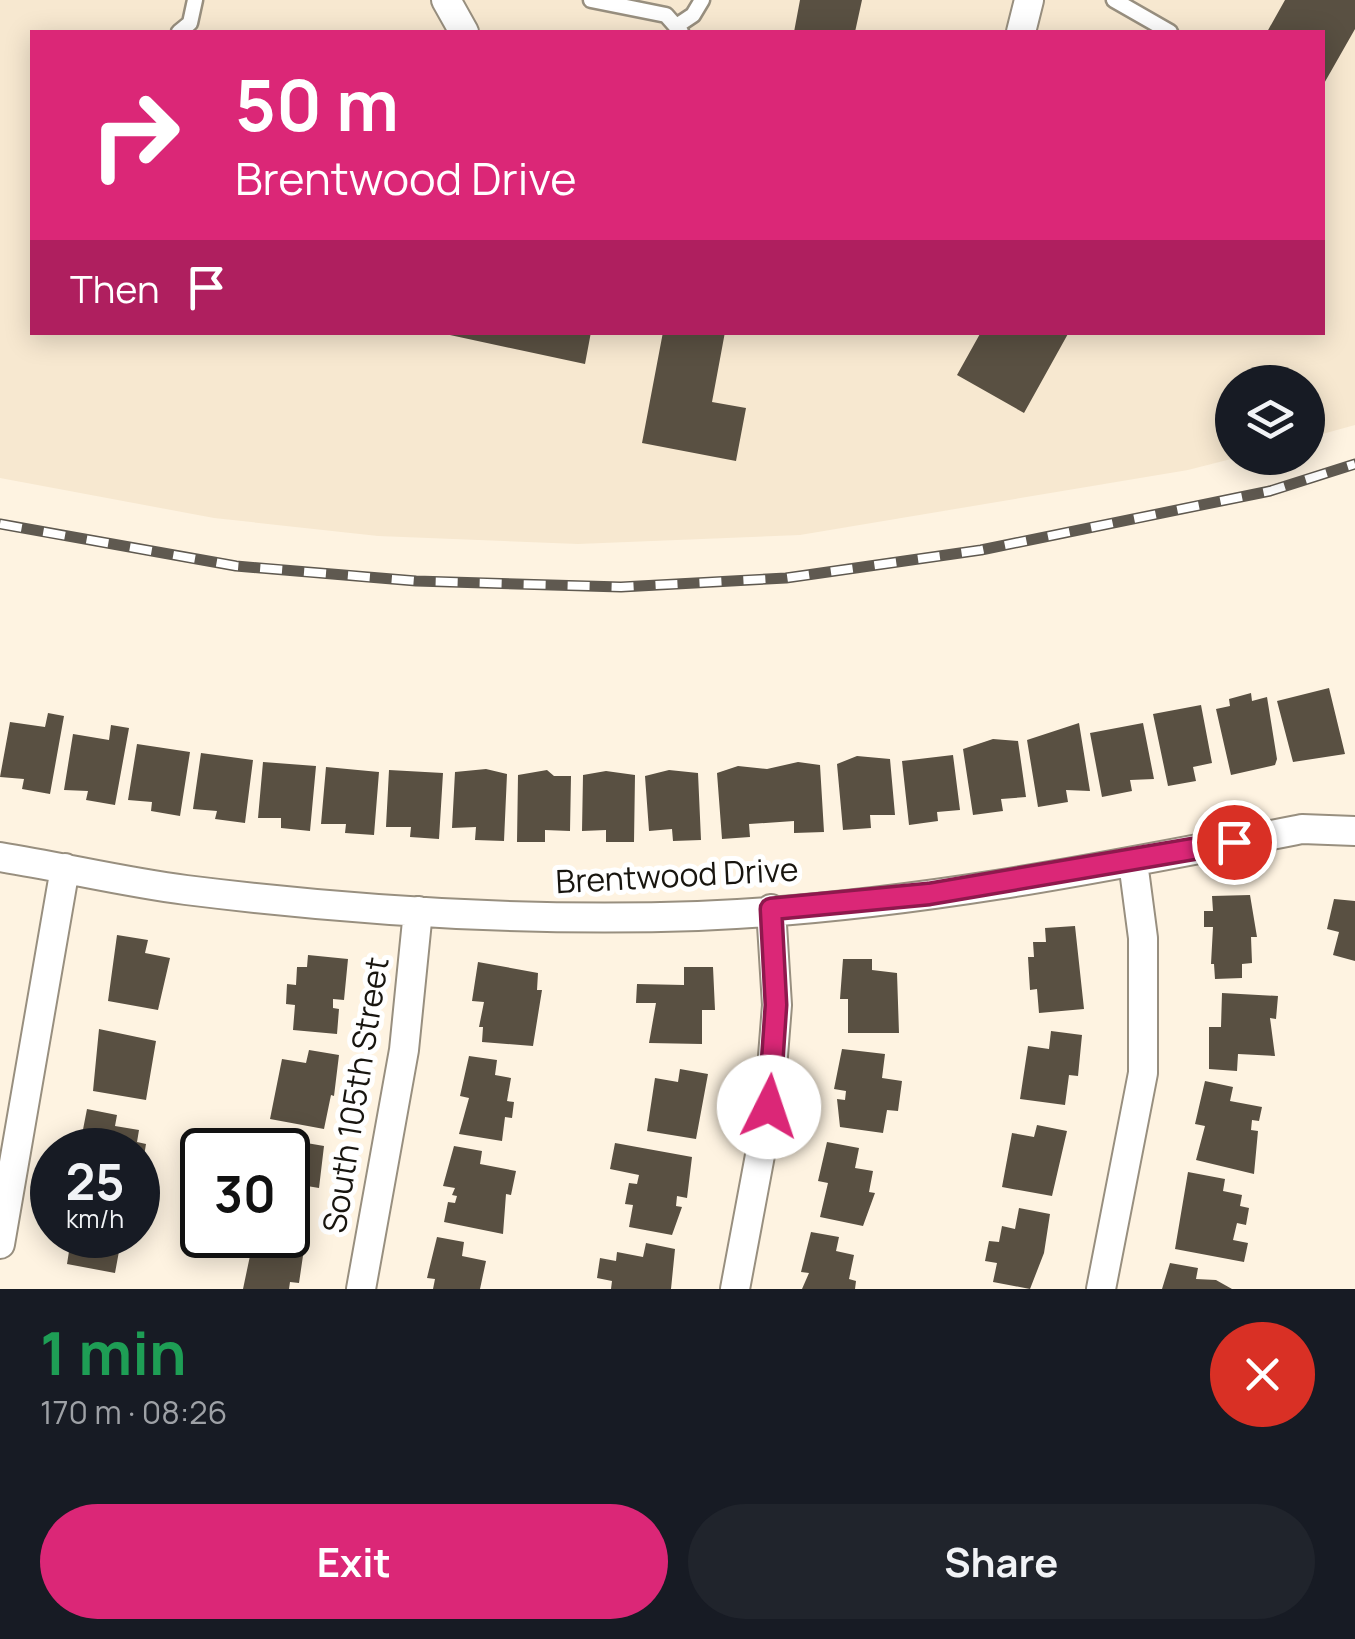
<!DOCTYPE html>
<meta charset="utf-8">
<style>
:root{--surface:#171b24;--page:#20242c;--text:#f1f3f6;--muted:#9ea1a6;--accent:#db2777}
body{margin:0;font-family:Manrope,sans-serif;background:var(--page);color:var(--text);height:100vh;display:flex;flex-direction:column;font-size:38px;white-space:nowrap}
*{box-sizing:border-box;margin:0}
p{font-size:32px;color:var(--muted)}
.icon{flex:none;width:55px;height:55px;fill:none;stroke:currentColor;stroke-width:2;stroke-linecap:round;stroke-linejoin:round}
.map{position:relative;height:1289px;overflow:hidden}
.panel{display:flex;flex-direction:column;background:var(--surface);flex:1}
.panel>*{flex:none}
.guide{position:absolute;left:30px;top:30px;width:1295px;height:305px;border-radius:0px;box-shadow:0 5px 25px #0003;background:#db2777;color:#fff;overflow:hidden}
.tools{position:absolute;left:1215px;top:365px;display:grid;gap:20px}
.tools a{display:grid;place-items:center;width:110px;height:110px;border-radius:50%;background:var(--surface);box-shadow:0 5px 25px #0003;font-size:50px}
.speed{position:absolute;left:30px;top:1128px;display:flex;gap:20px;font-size:50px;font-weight:700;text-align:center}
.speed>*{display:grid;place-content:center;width:130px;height:130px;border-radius:50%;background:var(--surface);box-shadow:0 5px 25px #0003;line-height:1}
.speed small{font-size:25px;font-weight:400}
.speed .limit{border:5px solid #111;border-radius:15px;background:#fff;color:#111}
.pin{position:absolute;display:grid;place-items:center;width:85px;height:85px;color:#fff;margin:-42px;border:5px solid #fff;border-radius:50%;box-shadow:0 2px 10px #0007}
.me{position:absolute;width:110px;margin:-55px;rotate:4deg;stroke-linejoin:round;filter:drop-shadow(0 0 8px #0008)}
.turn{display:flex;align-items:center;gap:35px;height:210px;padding:0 40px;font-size:45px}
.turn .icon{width:130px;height:130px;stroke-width:2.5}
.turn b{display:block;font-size:70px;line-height:85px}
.then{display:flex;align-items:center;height:95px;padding:0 40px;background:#0003;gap:20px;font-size:38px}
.round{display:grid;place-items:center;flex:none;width:105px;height:105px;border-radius:52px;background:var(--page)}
.head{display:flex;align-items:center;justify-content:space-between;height:170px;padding:0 40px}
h1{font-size:60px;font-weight:700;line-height:75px;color:#1e9e55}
.cta{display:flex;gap:20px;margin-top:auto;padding:20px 40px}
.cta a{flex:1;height:115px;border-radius:60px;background:var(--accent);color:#fff;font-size:40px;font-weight:700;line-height:115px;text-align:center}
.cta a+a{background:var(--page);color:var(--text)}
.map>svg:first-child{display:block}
.built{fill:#f7e8d0;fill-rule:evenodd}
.building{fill:#595042}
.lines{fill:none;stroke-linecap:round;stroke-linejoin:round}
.service-casing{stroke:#988f7f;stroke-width:19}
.minor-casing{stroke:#988f7f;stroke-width:32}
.service{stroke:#fff;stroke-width:14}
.minor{stroke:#fff;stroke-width:28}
.rail-casing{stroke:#5f5950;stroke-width:11}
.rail{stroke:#fff;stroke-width:8;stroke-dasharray:22;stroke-linecap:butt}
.route-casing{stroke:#8e194d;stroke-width:25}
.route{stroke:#db2777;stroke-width:18}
.labels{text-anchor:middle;stroke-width:10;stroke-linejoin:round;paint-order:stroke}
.street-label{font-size:32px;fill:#18150f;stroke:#fff}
</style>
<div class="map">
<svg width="1355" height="1289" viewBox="0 0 1355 1289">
<rect width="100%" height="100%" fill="#fef3e1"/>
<!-- built -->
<path class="built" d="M 0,0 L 1355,0 L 1355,425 L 1308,438 L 1308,382 L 1232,382 L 1235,458 L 1188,470 L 800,535 L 578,544 L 378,536 L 214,518 L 0,478 ZM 32,32 L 1322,32 L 1322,332 L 32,332 Z"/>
<!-- building -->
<path class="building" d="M 800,0 L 862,0 L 855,32 L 794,32 Z
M 1285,0 L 1355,0 L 1355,29 L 1322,87 L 1322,32 L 1267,32 Z
M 436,332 L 591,332 L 585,364 Z
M 663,332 L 725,332 L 712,402 L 746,408 L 736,461 L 642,443 Z
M 981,332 L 1069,332 L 1024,413 L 957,375 Z
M 1329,688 L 1345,754 L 1293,762 L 1277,701 Z
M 1251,693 L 1252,701 L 1267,697 L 1277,759 L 1275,765 L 1231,775 L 1216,709 L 1230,706 L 1229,699 Z
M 1201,705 L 1212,763 L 1193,767 L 1196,781 L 1168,786 L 1153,714 Z
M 48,713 L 64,716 L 50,794 L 22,789 L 24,779 L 0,777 L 10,722 L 45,727 Z
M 1079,723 L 1090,791 L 1066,790 L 1068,802 L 1038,807 L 1027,740 Z
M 1143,723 L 1154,779 L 1130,780 L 1132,791 L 1102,797 L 1090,733 Z
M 111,725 L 129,728 L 115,805 L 86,800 L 88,791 L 64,790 L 73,734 L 109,740 Z
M 993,739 L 1018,741 L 1026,797 L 1001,799 L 1003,811 L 973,815 L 963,749 Z
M 137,744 L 190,752 L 180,816 L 151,811 L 152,802 L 128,800 Z
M 201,753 L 253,760 L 245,823 L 215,819 L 217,811 L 193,809 Z
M 953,755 L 960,810 L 937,812 L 938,821 L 909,825 L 902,761 Z
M 857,756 L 890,759 L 895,815 L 870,815 L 871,828 L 843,830 L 837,764 Z
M 263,762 L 316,766 L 310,831 L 281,828 L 281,818 L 258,818 Z
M 798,762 L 820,765 L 824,832 L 794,833 L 794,821 L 749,824 L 750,837 L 722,839 L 717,773 L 738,766 L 767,769 Z
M 326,767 L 379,772 L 374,835 L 345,833 L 346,824 L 321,824 Z
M 486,769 L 507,774 L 504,841 L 475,840 L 476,827 L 452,828 L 455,772 Z
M 389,770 L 443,773 L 439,839 L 410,837 L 411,827 L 386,827 Z
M 547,770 L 554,776 L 571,776 L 570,831 L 545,830 L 545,842 L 517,842 L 518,775 Z
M 669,770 L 698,773 L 701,840 L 673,841 L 672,829 L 649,831 L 645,776 Z
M 606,771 L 635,775 L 634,842 L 606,842 L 606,830 L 582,831 L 583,775 Z
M 1250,895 L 1257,937 L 1251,937 L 1252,963 L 1242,964 L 1242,978 L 1215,979 L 1214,964 L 1211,964 L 1213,927 L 1204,927 L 1204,911 L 1213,911 L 1212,896 Z
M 1334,899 L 1355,901 L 1355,961 L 1333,955 L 1339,932 L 1327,929 Z
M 1075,926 L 1084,1009 L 1039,1013 L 1037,989 L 1030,990 L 1028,957 L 1034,957 L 1033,942 L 1046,942 L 1045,928 Z
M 117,935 L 148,940 L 145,953 L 170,958 L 158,1010 L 108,1001 Z
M 308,955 L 348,959 L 344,1000 L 333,999 L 333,1008 L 339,1009 L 337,1034 L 293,1030 L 295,1005 L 286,1004 L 287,984 L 296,985 L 297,967 L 307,967 Z
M 843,959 L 872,959 L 872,970 L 897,973 L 899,1033 L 848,1033 L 848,999 L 840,999 Z
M 478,962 L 538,973 L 537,990 L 542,990 L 533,1046 L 482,1042 L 483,1027 L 479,1027 L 484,1002 L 472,1001 Z
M 684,967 L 713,967 L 715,1010 L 702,1010 L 702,1044 L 649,1043 L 656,1003 L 636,1003 L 637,984 L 684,985 Z
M 1222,993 L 1278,996 L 1276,1019 L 1270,1018 L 1275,1056 L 1238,1054 L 1237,1071 L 1209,1069 L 1209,1027 L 1221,1027 Z
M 99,1029 L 156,1041 L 146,1100 L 93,1091 Z
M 1051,1031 L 1082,1035 L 1078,1076 L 1069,1075 L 1065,1105 L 1020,1099 L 1028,1046 L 1049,1049 Z
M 842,1049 L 885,1054 L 882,1078 L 902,1081 L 898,1111 L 887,1110 L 883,1133 L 840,1127 L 837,1099 L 845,1100 L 846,1091 L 834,1089 Z
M 309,1050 L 339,1055 L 334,1096 L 331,1095 L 324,1129 L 270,1119 L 282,1059 L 306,1063 Z
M 469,1056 L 497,1060 L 495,1075 L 511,1078 L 507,1101 L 514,1102 L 512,1118 L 505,1117 L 502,1141 L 459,1134 L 469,1098 L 460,1096 Z
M 680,1069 L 708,1074 L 696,1139 L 647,1131 L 655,1078 L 678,1082 Z
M 1205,1081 L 1233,1087 L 1230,1101 L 1262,1107 L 1259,1121 L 1252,1120 L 1251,1130 L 1258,1131 L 1254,1174 L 1196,1160 L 1205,1126 L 1195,1124 Z
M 87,1109 L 117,1115 L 115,1126 L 139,1130 L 137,1142 L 146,1144 L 143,1162 L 138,1161 L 138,1150 L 79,1150 Z
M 1037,1125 L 1067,1131 L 1052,1196 L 1002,1187 L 1012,1133 L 1034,1137 Z
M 295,1141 L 324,1146 L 319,1188 L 307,1186 L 298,1221 L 288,1219 L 288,1150 L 264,1150 L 265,1144 L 294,1149 Z
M 827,1142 L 859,1148 L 855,1168 L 873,1171 L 869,1192 L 875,1193 L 863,1226 L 820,1217 L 828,1183 L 818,1181 Z
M 615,1143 L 692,1157 L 687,1198 L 677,1196 L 676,1206 L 682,1207 L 672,1235 L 629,1227 L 633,1205 L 625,1204 L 629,1183 L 637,1184 L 639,1175 L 610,1169 Z
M 454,1146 L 482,1151 L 480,1164 L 516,1171 L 511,1195 L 506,1194 L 503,1234 L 444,1222 L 448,1202 L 455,1203 L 457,1196 L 452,1195 L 455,1188 L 443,1186 Z
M 1188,1172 L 1225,1179 L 1223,1191 L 1242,1195 L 1240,1206 L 1249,1208 L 1246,1225 L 1237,1223 L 1233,1240 L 1248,1243 L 1244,1262 L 1175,1249 Z
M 138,1176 L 145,1177 L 139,1204 L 138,1204 Z
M 1019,1208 L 1050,1214 L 1044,1253 L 1030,1289 L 993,1282 L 997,1263 L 985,1261 L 989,1241 L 999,1242 L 1002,1226 L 1015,1229 Z
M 811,1232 L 839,1237 L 836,1251 L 854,1255 L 849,1279 L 856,1281 L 855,1289 L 802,1289 L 809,1273 L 801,1272 Z
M 62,1235 L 122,1235 L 115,1273 L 67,1264 L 70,1245 L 61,1244 Z
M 275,1236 L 305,1242 L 299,1283 L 290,1282 L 289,1289 L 243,1289 L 251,1251 L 272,1255 Z
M 437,1237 L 464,1242 L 462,1256 L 486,1261 L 480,1289 L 433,1289 L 435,1279 L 427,1278 Z
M 646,1243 L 675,1249 L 671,1289 L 611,1289 L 612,1281 L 597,1278 L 600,1258 L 616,1261 L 617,1252 L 643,1257 Z
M 1170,1263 L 1198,1268 L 1196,1279 L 1216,1280 L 1232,1289 L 1162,1289 Z"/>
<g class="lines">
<!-- service casing -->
<g class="service-casing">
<path id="service" d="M 591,0 L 666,15 L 681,32
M 1114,0 L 1170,32
M 678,25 L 693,15 L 702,0
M 179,32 L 190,23 L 195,0"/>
</g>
<!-- minor casing -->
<g class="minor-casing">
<path id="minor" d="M 446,0 L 464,32
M 1021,32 L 1029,0
M 0,857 C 62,867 124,882 186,890 C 355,911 528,922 698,916 C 901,908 1103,868 1302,829 L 1355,831
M 0,1244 L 65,868
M 361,1289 L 404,1050 L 418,911
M 735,1289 L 769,1107 L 777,1005 L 771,909
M 1101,1289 L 1143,1073 L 1143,938 L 1133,862"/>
</g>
<!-- service -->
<use href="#service" class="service"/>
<!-- minor -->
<use href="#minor" class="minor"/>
<!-- rail casing -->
<g class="rail-casing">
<path id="rail" d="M 0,524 L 236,566 L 416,581 L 621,587 L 786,578 L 981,550 L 1270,491 L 1355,464"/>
</g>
<!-- rail -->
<use href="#rail" class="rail"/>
</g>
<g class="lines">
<!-- route casing -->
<g class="route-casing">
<path id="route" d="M 769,1107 L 776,1005 L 771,909 L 929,894 L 1234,842"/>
</g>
<!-- route -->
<use href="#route" class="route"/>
</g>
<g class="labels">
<!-- street labels -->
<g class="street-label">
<text transform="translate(677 876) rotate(-3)" y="11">Brentwood Drive</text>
<text transform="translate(356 1095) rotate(-81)" y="11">South 105th Street</text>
</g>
</g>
</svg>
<div class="tools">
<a><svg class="icon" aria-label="layers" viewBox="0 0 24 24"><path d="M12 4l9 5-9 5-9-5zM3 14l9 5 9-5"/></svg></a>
</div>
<div class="speed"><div>25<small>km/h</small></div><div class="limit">30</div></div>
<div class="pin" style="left:1234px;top:842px;background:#d93025"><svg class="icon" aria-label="arrive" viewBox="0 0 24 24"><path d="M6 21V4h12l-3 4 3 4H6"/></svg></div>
<svg class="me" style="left:769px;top:1107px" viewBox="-20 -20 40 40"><circle r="19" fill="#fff"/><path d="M0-13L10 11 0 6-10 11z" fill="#db2777"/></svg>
<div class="guide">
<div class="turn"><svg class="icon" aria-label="right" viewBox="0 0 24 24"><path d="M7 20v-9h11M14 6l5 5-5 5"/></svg><div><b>50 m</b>Brentwood Drive</div></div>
<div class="then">Then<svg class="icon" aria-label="arrive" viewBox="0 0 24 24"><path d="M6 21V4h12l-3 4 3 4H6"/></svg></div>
</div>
</div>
<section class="panel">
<div class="head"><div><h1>1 min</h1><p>170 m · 08:26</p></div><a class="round" style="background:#d93025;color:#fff"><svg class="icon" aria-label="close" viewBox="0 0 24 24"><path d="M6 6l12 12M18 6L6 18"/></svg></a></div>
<div class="cta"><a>Exit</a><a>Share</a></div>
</section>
